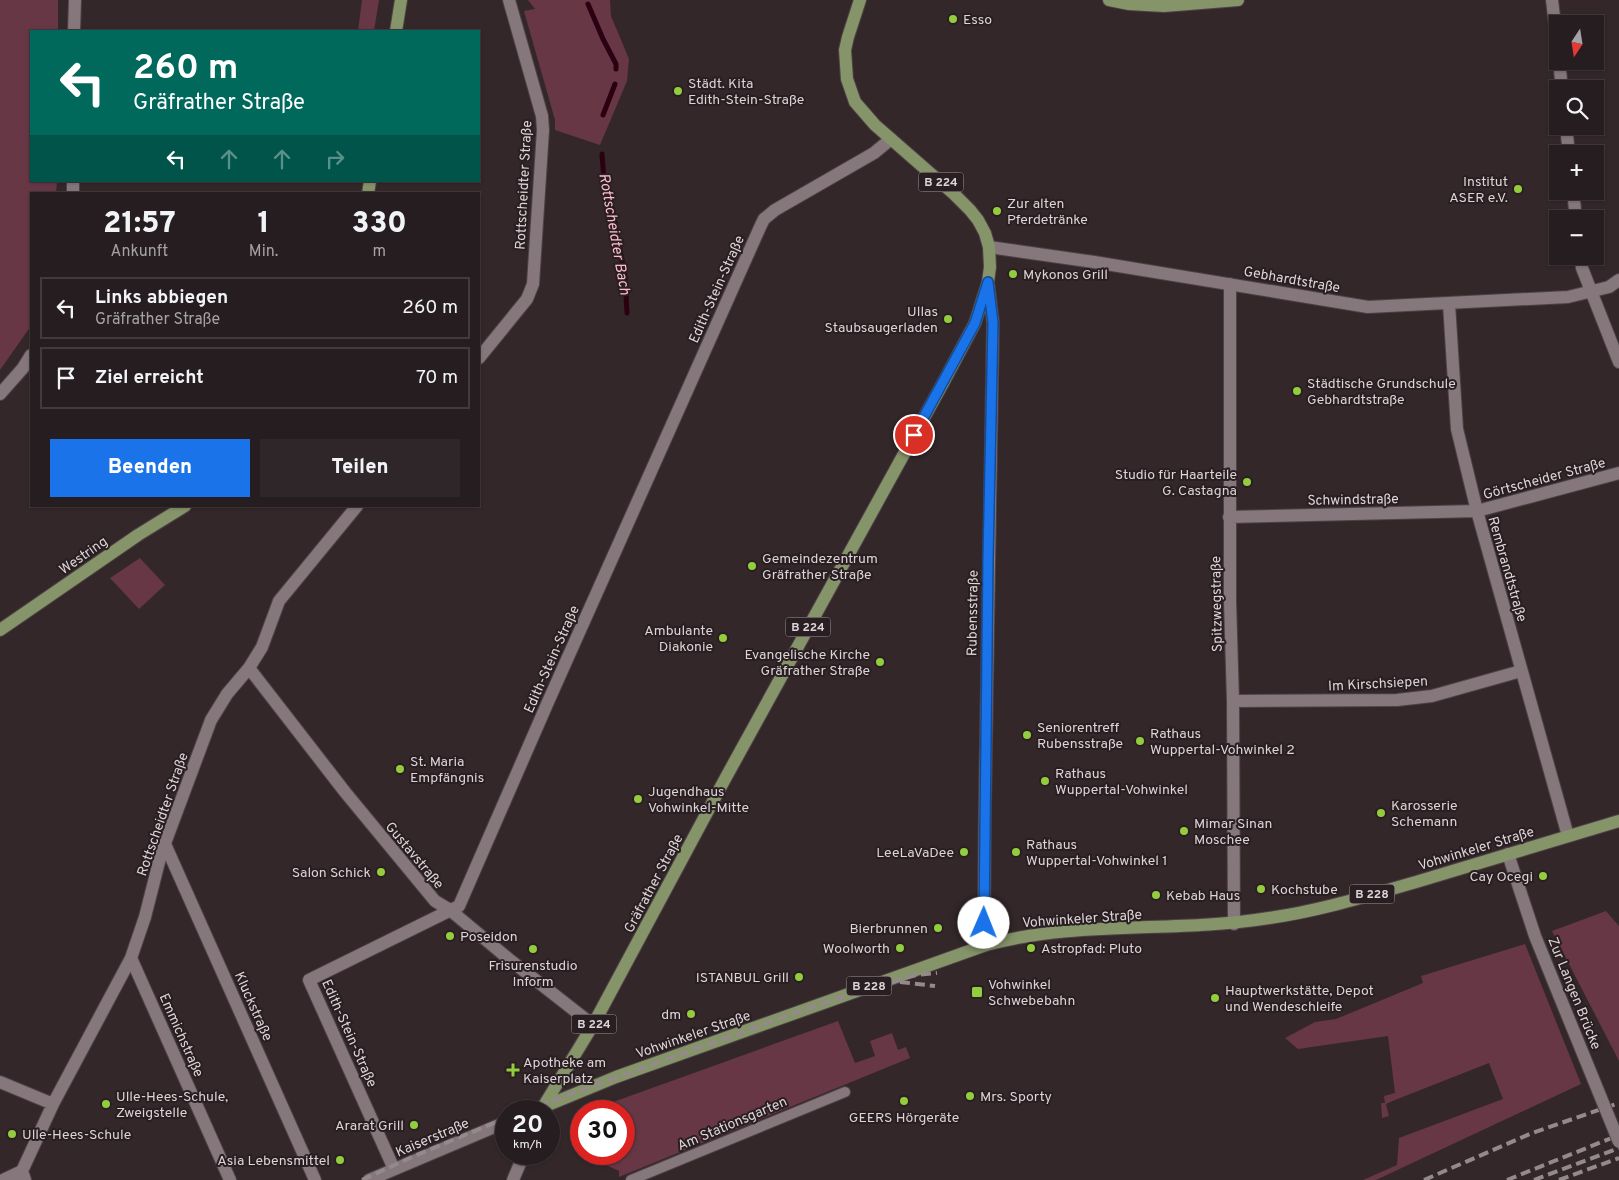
<!DOCTYPE html>
<html lang="de">
<meta charset="utf-8">
<style>
:root{--surface:#261d20;--page:#2e2629;--text:#f1f3f6;--muted:#a4a2a5;--line:#423b3e;--accent:#1a73e8}
body{margin:0;font-family:Overpass,sans-serif;background:var(--page);color:var(--text);height:100vh;display:flex;flex-direction:column;font-size:19px;white-space:nowrap}
*{box-sizing:border-box;margin:0}
p{font-size:16px;color:var(--muted)}
.icon{flex:none;width:28px;height:28px;fill:none;stroke:currentColor;stroke-width:2;stroke-linecap:round;stroke-linejoin:round}
.map{position:relative;flex:1;overflow:hidden}
.drawer{position:absolute;left:30px;top:192px;width:450px;height:315px;display:flex;flex-direction:column;background:var(--surface);border-radius:0px;box-shadow:0 1px 4px #0004,0 0 0 1px var(--line)}
.drawer>*{flex:none}
.guide{position:absolute;left:30px;top:30px;width:450px;height:152px;border-radius:0px;box-shadow:0 1px 4px #0004,0 0 0 1px var(--line);background:#00695c;color:#fff;overflow:hidden}
.needle{width:32px;rotate:192deg}
.tools{position:absolute;left:1549px;top:15px;display:grid;gap:10px}
.tools a{display:grid;place-items:center;width:55px;height:55px;border-radius:0px;background:var(--surface);box-shadow:0 1px 4px #0004,0 0 0 1px var(--line);font-size:25px}
.speed{position:absolute;left:495px;top:1100px;display:flex;gap:10px;font-size:25px;font-weight:700;text-align:center}
.speed>*{display:grid;place-content:center;width:65px;height:65px;border-radius:50%;background:var(--surface);box-shadow:0 1px 4px #0004,0 0 0 1px var(--line);line-height:1}
.speed small{font-size:12px;font-weight:400}
.speed .limit{border:8px solid #d22;background:#fff;color:#111}
.pin{position:absolute;display:grid;place-items:center;width:42px;height:42px;color:#fff;margin:-21px;border:2px solid #fff;border-radius:50%;box-shadow:0 1px 5px #0007}
.me{position:absolute;width:55px;margin:-28px;rotate:1deg;stroke-linejoin:round;filter:drop-shadow(0 0 4px #0008)}
.turn{display:flex;align-items:center;gap:18px;height:105px;padding:0 20px;font-size:22px}
.turn .icon{width:65px;height:65px;stroke-width:2.5}
.turn b{display:block;font-size:35px;line-height:42px}
.lanes{display:flex;align-items:center;height:48px;padding:0 20px;background:#0003;justify-content:center;gap:25px;direction:ltr}
.lanes .off{opacity:.35}
.eta{display:flex;justify-content:space-evenly;align-items:center;height:85px;text-align:center}
.eta b{font-size:30px;font-weight:800;line-height:35px}
.button{display:flex;gap:10px;margin-top:auto;padding:10px 20px}
.button a{flex:1;height:58px;border-radius:0px;background:var(--accent);color:#fff;font-size:20px;font-weight:800;line-height:58px;text-align:center}
.button a+a{background:var(--page);color:var(--text)}
ul{padding:0;list-style:none}
li{display:flex;align-items:center;gap:15px;height:62px;margin:0 10px 8px;padding:0 10px;border:2px solid var(--line);border-radius:0px}
li div{flex:1}
li b{display:block;font-size:19px}
li em{font-style:normal}
.map>svg:first-child{display:block}
.green{fill:#673746}
.lines{fill:none;stroke-linecap:round;stroke-linejoin:round}
.stream{stroke:#2b0011;stroke-width:5}
.pedestrian-casing{stroke:#4d4346;stroke-width:12}
.minor-casing{stroke:#4d4346;stroke-width:14}
.secondary-casing{stroke:#4d4346;stroke-width:14}
.primary-casing{stroke:#4d4346;stroke-width:14}
.pedestrian{stroke:#85777b;stroke-width:10}
.minor{stroke:#85777b;stroke-width:12}
.secondary{stroke:#85777b;stroke-width:12}
.primary{stroke:#869469;stroke-width:12}
.rail{stroke:#948a8c;stroke-width:4;stroke-dasharray:10 5;stroke-linecap:butt}
.secondary-bridge-casing{stroke:#4d4346;stroke-width:14;stroke-linecap:butt}
.secondary-bridge{stroke:#85777b;stroke-width:12}
.route-casing{stroke:#114b97;stroke-width:12}
.route{stroke:#1a73e8;stroke-width:9}
.poi-dot{fill:#93cc3d;stroke:#291e21;stroke-width:2}
.labels{text-anchor:middle;stroke-width:4;stroke-linejoin:round;paint-order:stroke}
.shield{fill:#291e21;stroke:#a69da0;stroke-width:1}
.shield-label{font-size:12px;font-weight:bold;fill:#dcd4d6}
.poi-label{font-size:14px;fill:#dcd4d6;stroke:#291e21;text-anchor:start}
.street-label{font-size:14px;fill:#dcd4d6;stroke:#291e21}
.water-label{font-size:15px;font-style:italic;fill:#febecf;stroke:#291e21}
</style>
<div class="map">
<svg width="1619" height="1180" viewBox="0 0 1619 1180">
<rect width="100%" height="100%" fill="#33272a"/>
<!-- green -->
<path class="green" d="M 0,0 L 58,0 L 58,31 L 31,31 L 31,181 L 57,181 L 56,194 L 31,194 L 31,326 L 0,370 Z
M 362,0 L 379,0 L 374,31 L 358,31 Z
M 528,0 L 610,0 L 611,16 L 629,59 L 627,81 L 600,145 L 555,130 L 555,120 L 524,11 L 535,9 Z
M 140,558 L 165,585 L 139,609 L 110,578 Z
M 1606,911 L 1619,926 L 1619,1061 L 1552,931 Z
M 1525,944 L 1581,1084 L 1376,1180 L 1363,1180 L 1397,1165 L 1399,1138 L 1503,1099 L 1489,1063 L 1395,1100 L 1386,1104 L 1389,1116 L 1382,1118 L 1381,1103 L 1385,1103 L 1384,1096 L 1395,1093 L 1388,1036 L 1298,1049 L 1285,1038 L 1315,1022 L 1336,1019 L 1423,983 L 1421,976 Z
M 838,1021 L 855,1063 L 875,1056 L 870,1041 L 892,1033 L 898,1050 L 906,1047 L 910,1058 L 619,1177 L 619,1171 L 595,1160 L 594,1154 L 624,1154 L 624,1111 L 588,1111 Z"/>
<g class="lines">
<!-- stream -->
<path class="stream" d="M 588,4 L 603,39 L 616,64 L 616,69
M 603,115 L 615,84
M 602,154 L 604,180 L 613,212 L 625,277 L 627,313"/>
<!-- pedestrian casing -->
<g class="pedestrian-casing">
<path id="pedestrian" d="M 631,1180 L 845,1092"/>
</g>
<!-- minor casing -->
<g class="minor-casing">
<path id="minor" d="M 1552,0 L 1558,50
M 74,31 L 75,0
M 1559,61 L 1562,89
M 1566,126 L 1569,154
M 1573,191 L 1576,219
M 73,194 L 73,181
M 989,247 L 1094,262 L 1368,307 L 1568,297 L 1609,287 L 1619,280
M 1580,256 L 1582,268 L 1619,362
M 1230,284 L 1230,601 L 1233,701 L 1234,924
M 1449,304 L 1457,429 L 1477,511 L 1568,836
M 479,358 L 527,299 L 533,284 L 543,130 L 542,116 L 509,0
M 0,394 L 23,368 L 31,355
M 1229,517 L 1477,511 L 1619,473
M 249,668 L 345,792 L 435,901 L 450,910 L 510,960 L 593,1025
M 1233,701 L 1397,700 L 1432,696 L 1521,671
M 165,844 L 315,1180
M 986,945 L 984,923 L 985,804 L 993,323 L 988,282
M 131,958 L 230,1180
M 0,1082 L 53,1104
M 394,1169 L 309,980 L 459,906 L 548,702 L 761,225 L 764,219 L 775,210 L 874,153 L 891,139
M 3,1180 L 22,1171
M 25,1180 L 22,1171 L 53,1104 L 131,958 L 145,917 L 161,854 L 211,720 L 227,694 L 249,668 L 262,647 L 279,601 L 357,506"/>
</g>
<!-- secondary casing -->
<g class="secondary-casing">
<path id="secondary" d="M 1508,854 L 1535,936 L 1559,995
M 533,1111 L 543,1107
M 369,1180 L 506,1122
M 513,1180 L 524,1154"/>
</g>
<!-- primary casing -->
<g class="primary-casing">
<path id="primary" d="M 1109,0 L 1129,4 L 1164,6 L 1238,0
M 396,31 L 401,0
M 368,194 L 370,181
M 0,630 L 138,535 L 185,506
M 543,1107 L 593,1025 L 725,779 L 943,383 L 975,323 L 988,282 L 990,267 L 989,247 L 985,233 L 978,220 L 970,210 L 954,194 L 875,125 L 855,102 L 847,79 L 845,50 L 848,37 L 860,0
M 543,1107 L 616,1077 L 986,945 C 1078,920 1175,933 1269,918 C 1319,911 1367,896 1416,882 C 1484,862 1551,841 1619,821"/>
</g>
<!-- pedestrian -->
<use href="#pedestrian" class="pedestrian"/>
<!-- minor -->
<use href="#minor" class="minor"/>
<!-- secondary -->
<use href="#secondary" class="secondary"/>
<!-- primary -->
<use href="#primary" class="primary"/>
<!-- rail -->
<path class="rail" d="M 900,982 L 935,986
M 524,1111 L 820,1004 L 904,978 L 916,975 L 937,973
M 362,1180 L 412,1157 L 506,1118
M 1424,1180 L 1532,1133 L 1619,1103
M 1507,1180 L 1619,1135
M 1534,1180 L 1619,1148
M 1559,1180 L 1619,1158"/>
<!-- secondary-bridge casing -->
<g class="secondary-bridge-casing">
<path id="secondary-bridge" d="M 1559,995 L 1619,1142"/>
</g>
<!-- secondary-bridge -->
<use href="#secondary-bridge" class="secondary-bridge"/>
</g>
<g class="lines">
<!-- route casing -->
<g class="route-casing">
<path id="route" d="M 914,435 L 975,323 L 988,282 L 993,323 L 988,560 L 984,923"/>
</g>
<!-- route -->
<use href="#route" class="route"/>
</g>
<!-- markers -->
<g class="poi-dot">
<circle cx="953" cy="19" r="5"/>
<circle cx="678" cy="91" r="5"/>
<circle cx="1518" cy="189" r="5"/>
<circle cx="997" cy="211" r="5"/>
<circle cx="1013" cy="274" r="5"/>
<circle cx="948" cy="319" r="5"/>
<circle cx="1297" cy="391" r="5"/>
<circle cx="1247" cy="482" r="5"/>
<circle cx="752" cy="566" r="5"/>
<circle cx="723" cy="638" r="5"/>
<circle cx="880" cy="662" r="5"/>
<circle cx="1027" cy="735" r="5"/>
<circle cx="1140" cy="741" r="5"/>
<circle cx="400" cy="769" r="5"/>
<circle cx="1045" cy="781" r="5"/>
<circle cx="638" cy="799" r="5"/>
<circle cx="1381" cy="813" r="5"/>
<circle cx="1184" cy="831" r="5"/>
<circle cx="964" cy="852" r="5"/>
<circle cx="1016" cy="852" r="5"/>
<circle cx="381" cy="872" r="5"/>
<circle cx="1543" cy="876" r="5"/>
<circle cx="1261" cy="889" r="5"/>
<circle cx="1156" cy="895" r="5"/>
<circle cx="938" cy="928" r="5"/>
<circle cx="450" cy="936" r="5"/>
<circle cx="900" cy="948" r="5"/>
<circle cx="1031" cy="948" r="5"/>
<circle cx="533" cy="949" r="5"/>
<circle cx="799" cy="977" r="5"/>
<rect x="971" y="986" width="12" height="12" rx="2.5"/>
<circle cx="1215" cy="998" r="5"/>
<circle cx="691" cy="1014" r="5"/>
<path d="M510.5 1062.5h5v5h5v5h-5v5h-5v-5h-5v-5h5z"/>
<circle cx="970" cy="1096" r="5"/>
<circle cx="904" cy="1101" r="5"/>
<circle cx="106" cy="1104" r="5"/>
<circle cx="414" cy="1125" r="5"/>
<circle cx="12" cy="1134" r="5"/>
<circle cx="340" cy="1160" r="5"/>
</g>
<g class="labels">
<!-- shield labels -->
<g class="shield">
<rect x="918.5" y="172.5" width="45" height="19" rx="4"/>
<rect x="785.5" y="617.5" width="45" height="19" rx="4"/>
<rect x="1349.5" y="884.5" width="45" height="19" rx="4"/>
<rect x="846.5" y="976.5" width="45" height="19" rx="4"/>
<rect x="571.5" y="1014.5" width="45" height="19" rx="4"/>
</g>
<g class="shield-label">
<text x="941" y="186">B 224</text>
<text x="808" y="631">B 224</text>
<text x="1372" y="898">B 228</text>
<text x="869" y="990">B 228</text>
<text x="594" y="1028">B 224</text>
</g>
<!-- poi labels -->
<g class="poi-label">
<text x="963" y="24">Esso</text>
<text x="688" y="88">Städt. Kita<tspan x="688" dy="16">Edith-Stein-Straße</tspan></text>
<text x="1508" y="186" text-anchor="end">Institut<tspan x="1508" dy="16">ASER e.V.</tspan></text>
<text x="1007" y="208">Zur alten<tspan x="1007" dy="16">Pferdetränke</tspan></text>
<text x="1023" y="279">Mykonos Grill</text>
<text x="938" y="316" text-anchor="end">Ullas<tspan x="938" dy="16">Staubsaugerladen</tspan></text>
<text x="1307" y="388">Städtische Grundschule<tspan x="1307" dy="16">Gebhardtstraße</tspan></text>
<text x="1237" y="479" text-anchor="end">Studio für Haarteile<tspan x="1237" dy="16">G. Castagna</tspan></text>
<text x="762" y="563">Gemeindezentrum<tspan x="762" dy="16">Gräfrather Straße</tspan></text>
<text x="713" y="635" text-anchor="end">Ambulante<tspan x="713" dy="16">Diakonie</tspan></text>
<text x="870" y="659" text-anchor="end">Evangelische Kirche<tspan x="870" dy="16">Gräfrather Straße</tspan></text>
<text x="1037" y="732">Seniorentreff<tspan x="1037" dy="16">Rubensstraße</tspan></text>
<text x="1150" y="738">Rathaus<tspan x="1150" dy="16">Wuppertal-Vohwinkel 2</tspan></text>
<text x="410" y="766">St. Maria<tspan x="410" dy="16">Empfängnis</tspan></text>
<text x="1055" y="778">Rathaus<tspan x="1055" dy="16">Wuppertal-Vohwinkel</tspan></text>
<text x="648" y="796">Jugendhaus<tspan x="648" dy="16">Vohwinkel-Mitte</tspan></text>
<text x="1391" y="810">Karosserie<tspan x="1391" dy="16">Schemann</tspan></text>
<text x="1194" y="828">Mimar Sinan<tspan x="1194" dy="16">Moschee</tspan></text>
<text x="1026" y="849">Rathaus<tspan x="1026" dy="16">Wuppertal-Vohwinkel 1</tspan></text>
<text x="954" y="857" text-anchor="end">LeeLaVaDee</text>
<text x="371" y="877" text-anchor="end">Salon Schick</text>
<text x="1533" y="881" text-anchor="end">Cay Ocegi</text>
<text x="1271" y="894">Kochstube</text>
<text x="1166" y="900">Kebab Haus</text>
<text x="928" y="933" text-anchor="end">Bierbrunnen</text>
<text x="460" y="941">Poseidon</text>
<text x="890" y="953" text-anchor="end">Woolworth</text>
<text x="1041" y="953">Astropfad: Pluto</text>
<text x="533" y="970" text-anchor="middle">Frisurenstudio<tspan x="533" dy="16">Inform</tspan></text>
<text x="789" y="982" text-anchor="end">ISTANBUL Grill</text>
<text x="988" y="989">Vohwinkel<tspan x="988" dy="16">Schwebebahn</tspan></text>
<text x="1225" y="995">Hauptwerkstätte, Depot<tspan x="1225" dy="16">und Wendeschleife</tspan></text>
<text x="681" y="1019" text-anchor="end">dm</text>
<text x="523" y="1067">Apotheke am<tspan x="523" dy="16">Kaiserplatz</tspan></text>
<text x="116" y="1101">Ulle-Hees-Schule,<tspan x="116" dy="16">Zweigstelle</tspan></text>
<text x="980" y="1101">Mrs. Sporty</text>
<text x="904" y="1122" text-anchor="middle">GEERS Hörgeräte</text>
<text x="404" y="1130" text-anchor="end">Ararat Grill</text>
<text x="22" y="1139">Ulle-Hees-Schule</text>
<text x="330" y="1165" text-anchor="end">Asia Lebensmittel</text>
</g>
<!-- street labels -->
<g class="street-label">
<text transform="translate(523 185) rotate(-87)" y="5">Rottscheidter Straße</text>
<text transform="translate(1292 279) rotate(10)" y="5">Gebhardtstraße</text>
<text transform="translate(716 289) rotate(-66)" y="5">Edith-Stein-Straße</text>
<text transform="translate(1544 478) rotate(-15)" y="5">Görtscheider Straße</text>
<text transform="translate(1353 499) rotate(-1)" y="5">Schwindstraße</text>
<text transform="translate(83 555) rotate(-35)" y="5">Westring</text>
<text transform="translate(1508 569) rotate(74)" y="5">Rembrandtstraße</text>
<text transform="translate(1216 604) rotate(-91)" y="5">Spitzwegstraße</text>
<text transform="translate(972 613) rotate(-89)" y="5">Rubensstraße</text>
<text transform="translate(551 659) rotate(-66)" y="5">Edith-Stein-Straße</text>
<text transform="translate(1378 683) rotate(-3)" y="5">Im Kirschsiepen</text>
<text transform="translate(162 814) rotate(-71)" y="5">Rottscheidter Straße</text>
<text transform="translate(1476 848) rotate(-17)" y="5">Vohwinkeler Straße</text>
<text transform="translate(415 855) rotate(50)" y="5">Gustavstraße</text>
<text transform="translate(653 883) rotate(-62)" y="5">Gräfrather Straße</text>
<text transform="translate(1082 918) rotate(-4)" y="5">Vohwinkeler Straße</text>
<text transform="translate(1575 993) rotate(68)" y="5">Zur Langen Brücke</text>
<text transform="translate(254 1006) rotate(66)" y="5">Kluckstraße</text>
<text transform="translate(350 1033) rotate(66)" y="5">Edith-Stein-Straße</text>
<text transform="translate(693 1034) rotate(-19)" y="5">Vohwinkeler Straße</text>
<text transform="translate(182 1035) rotate(66)" y="5">Emmichstraße</text>
<text transform="translate(732 1123) rotate(-23)" y="5">Am Stationsgarten</text>
<text transform="translate(432 1137) rotate(-23)" y="5">Kaiserstraße</text>
</g>
<!-- water labels -->
<g class="water-label">
<text transform="translate(615 234) rotate(80)" y="5">Rottscheidter Bach</text>
</g>
</g>
</svg>
<div class="tools">
<a><svg class="needle" viewBox="-14 -14 28 28"><path d="M0-13l5 13h-10z" fill="#e53935"/><path d="M0 13l5-13h-10z" fill="#a4a2a5"/></svg></a>
<a><svg class="icon" aria-label="search" viewBox="0 0 24 24"><circle cx="10" cy="10" r="6"/><path d="M15 15l6 6"/></svg></a>
<a>+</a>
<a>−</a>
</div>
<div class="speed"><div>20<small>km/h</small></div><div class="limit">30</div></div>
<div class="pin" style="left:914px;top:435px;background:#d93025"><svg class="icon" aria-label="arrive" viewBox="0 0 24 24"><path d="M6 21V4h12l-3 4 3 4H6"/></svg></div>
<svg class="me" style="left:984px;top:923px" viewBox="-20 -20 40 40"><circle r="19" fill="#fff"/><path d="M0-13L10 11 0 6-10 11z" fill="#1a73e8"/></svg>
<div class="guide">
<div class="turn"><svg class="icon" aria-label="left" viewBox="0 0 24 24"><path d="M17 20v-9H6M10 6l-5 5 5 5"/></svg><div><b>260 m</b>Gräfrather Straße</div></div>
<div class="lanes"><svg class="icon" aria-label="left" viewBox="0 0 24 24"><path d="M17 20v-9H6M10 6l-5 5 5 5"/></svg><svg class="icon off" aria-label="ahead" viewBox="0 0 24 24"><path d="M12 20V5M6 11l6-6 6 6"/></svg><svg class="icon off" aria-label="ahead" viewBox="0 0 24 24"><path d="M12 20V5M6 11l6-6 6 6"/></svg><svg class="icon off" aria-label="right" viewBox="0 0 24 24"><path d="M7 20v-9h11M14 6l5 5-5 5"/></svg></div>
</div>
<section class="drawer">
<div class="eta">
<div><b>21:57</b><p>Ankunft</p></div>
<div><b>1</b><p>Min.</p></div>
<div><b>330</b><p>m</p></div>
</div>
<ul>
<li><svg class="icon" aria-label="left" viewBox="0 0 24 24"><path d="M17 20v-9H6M10 6l-5 5 5 5"/></svg><div><b>Links abbiegen</b><p>Gräfrather Straße</p></div><em>260 m</em></li>
<li><svg class="icon" aria-label="arrive" viewBox="0 0 24 24"><path d="M6 21V4h12l-3 4 3 4H6"/></svg><div><b>Ziel erreicht</b></div><em>70 m</em></li>
</ul>
<div class="button"><a>Beenden</a><a>Teilen</a></div>
</section>
</div>
